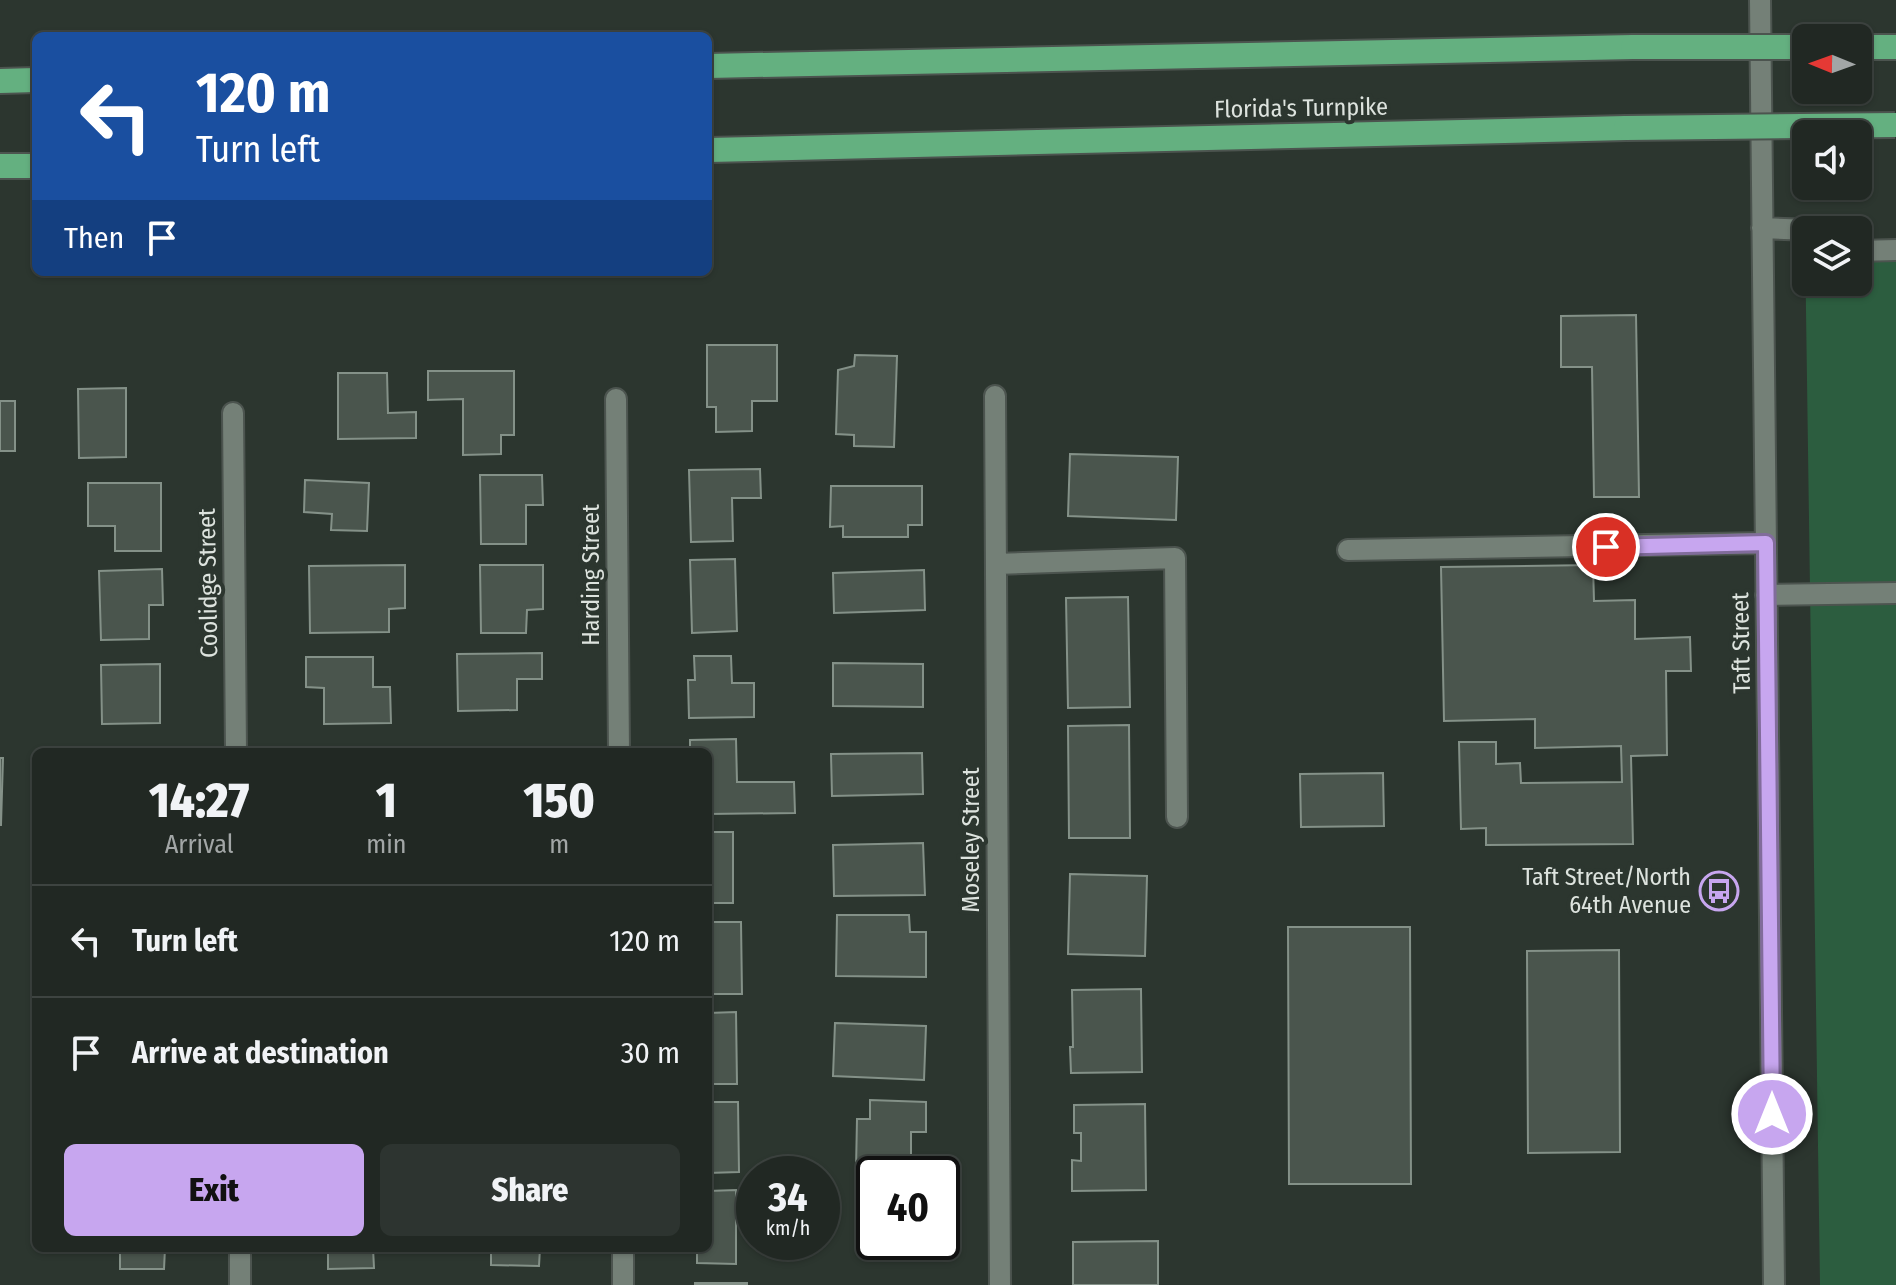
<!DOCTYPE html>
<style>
:root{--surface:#212823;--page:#2d3430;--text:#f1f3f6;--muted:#a2a6a6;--line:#3e4441;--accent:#c7a6ef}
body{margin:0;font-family:"Fira Sans Condensed",sans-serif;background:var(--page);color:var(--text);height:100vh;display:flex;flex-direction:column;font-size:30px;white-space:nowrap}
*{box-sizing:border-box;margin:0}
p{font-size:26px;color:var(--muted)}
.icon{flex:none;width:44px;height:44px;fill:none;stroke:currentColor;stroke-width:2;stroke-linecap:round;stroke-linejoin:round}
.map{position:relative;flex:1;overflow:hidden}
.side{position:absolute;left:32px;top:748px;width:680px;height:504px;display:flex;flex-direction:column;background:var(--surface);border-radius:12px;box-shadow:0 2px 6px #0004,0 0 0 2px var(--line)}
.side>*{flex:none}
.guide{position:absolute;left:32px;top:32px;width:680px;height:244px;border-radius:12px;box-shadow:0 2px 6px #0004,0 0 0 2px var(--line);background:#1a4fa0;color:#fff;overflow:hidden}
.needle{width:52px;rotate:271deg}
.fabs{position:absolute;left:1792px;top:24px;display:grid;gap:16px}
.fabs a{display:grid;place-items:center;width:80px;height:80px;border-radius:12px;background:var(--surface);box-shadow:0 2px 6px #0004,0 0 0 2px var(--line);font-size:40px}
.speed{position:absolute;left:736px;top:1156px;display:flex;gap:16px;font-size:40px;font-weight:700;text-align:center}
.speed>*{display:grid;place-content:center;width:104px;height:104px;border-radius:50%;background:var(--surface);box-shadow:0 2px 6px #0004,0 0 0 2px var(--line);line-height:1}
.speed small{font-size:20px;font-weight:400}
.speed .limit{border:4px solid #111;border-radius:12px;background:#fff;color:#111}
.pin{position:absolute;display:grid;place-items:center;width:68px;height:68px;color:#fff;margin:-34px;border:4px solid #fff;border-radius:50%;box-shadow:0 2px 8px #0007}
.me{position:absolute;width:88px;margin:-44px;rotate:0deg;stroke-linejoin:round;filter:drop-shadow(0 0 6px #0008)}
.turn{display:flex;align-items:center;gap:28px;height:168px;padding:0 32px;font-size:36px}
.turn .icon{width:104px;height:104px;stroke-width:2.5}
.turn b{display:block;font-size:56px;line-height:68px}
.then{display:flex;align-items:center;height:76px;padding:0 32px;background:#0003;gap:16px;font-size:30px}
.eta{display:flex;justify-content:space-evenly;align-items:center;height:136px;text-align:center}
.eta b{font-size:48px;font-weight:800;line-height:56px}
.primary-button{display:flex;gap:16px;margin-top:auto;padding:16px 32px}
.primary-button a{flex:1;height:92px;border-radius:12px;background:var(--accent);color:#111;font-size:32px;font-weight:800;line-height:92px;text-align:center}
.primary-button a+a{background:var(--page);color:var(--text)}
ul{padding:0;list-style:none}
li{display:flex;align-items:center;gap:24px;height:112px;padding:0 32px;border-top:2px solid var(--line)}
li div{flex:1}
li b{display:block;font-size:30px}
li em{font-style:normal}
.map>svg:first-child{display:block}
.green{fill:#2c5d3f}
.building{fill:#4a554d;stroke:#849188;stroke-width:2}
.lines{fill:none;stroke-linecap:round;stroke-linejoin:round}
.minor-casing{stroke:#4c544f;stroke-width:24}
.highway-casing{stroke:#4c544f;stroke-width:28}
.minor{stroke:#748077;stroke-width:20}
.highway{stroke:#64b080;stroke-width:24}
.highway-bridge-casing{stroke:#4c544f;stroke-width:28;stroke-linecap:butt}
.highway-bridge{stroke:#64b080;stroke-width:24}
.route-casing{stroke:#816c9b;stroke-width:20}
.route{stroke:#c7a6ef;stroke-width:14}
.labels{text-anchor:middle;stroke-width:8;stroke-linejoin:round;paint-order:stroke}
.street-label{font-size:24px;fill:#dde3de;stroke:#2c362f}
.poi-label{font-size:24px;fill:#dde3de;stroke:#2c362f;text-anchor:end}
</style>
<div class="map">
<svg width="1896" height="1285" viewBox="0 0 1896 1285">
<rect width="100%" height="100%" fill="#2c362f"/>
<!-- green -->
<path class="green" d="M 1896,239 L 1896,1285 L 1820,1285 L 1805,241 L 1806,282 L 1858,282 L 1858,240 Z"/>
<!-- building -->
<path class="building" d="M 1636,315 L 1639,497 L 1594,497 L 1592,367 L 1561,367 L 1561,316 Z
M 707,345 L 777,345 L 777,401 L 752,401 L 752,431 L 716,432 L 716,407 L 707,407 Z
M 855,355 L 897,356 L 894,447 L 854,446 L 854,435 L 836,434 L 838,370 L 854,366 Z
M 428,371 L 514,371 L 514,435 L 501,435 L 501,454 L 463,455 L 463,399 L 428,400 Z
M 338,373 L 387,373 L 388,413 L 416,412 L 416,438 L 338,439 Z
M 126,388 L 126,457 L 79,458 L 78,389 Z
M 0,401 L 15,401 L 15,451 L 0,451 Z
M 1070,454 L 1178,457 L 1176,520 L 1068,516 Z
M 760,469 L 761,498 L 732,498 L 733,541 L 691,542 L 689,470 Z
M 480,475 L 542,475 L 543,505 L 526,505 L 526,544 L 481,544 Z
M 305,480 L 369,483 L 367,531 L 331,530 L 332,514 L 304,512 Z
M 88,483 L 161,483 L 161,551 L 115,551 L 115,526 L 88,526 Z
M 831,486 L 922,486 L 922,525 L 908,525 L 908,537 L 843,537 L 843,526 L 830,527 Z
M 735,559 L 737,631 L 692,633 L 690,560 Z
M 405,565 L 405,608 L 389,609 L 389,632 L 310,633 L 309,566 Z
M 480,565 L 543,565 L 543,609 L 527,610 L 526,633 L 481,633 Z
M 1593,565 L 1594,601 L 1635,600 L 1635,639 L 1690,637 L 1691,671 L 1666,671 L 1667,755 L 1631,756 L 1633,844 L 1486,845 L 1486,828 L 1461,829 L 1459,742 L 1496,742 L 1496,764 L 1520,763 L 1521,783 L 1622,782 L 1621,746 L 1535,748 L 1535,719 L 1444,721 L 1441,567 Z
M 162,569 L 163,605 L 149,605 L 149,639 L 101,640 L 99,571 Z
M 924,570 L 925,610 L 834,613 L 833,573 Z
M 1128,597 L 1130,707 L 1068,708 L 1066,598 Z
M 542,653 L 542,679 L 517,679 L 517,710 L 458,711 L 457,654 Z
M 694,656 L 731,656 L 732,683 L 754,683 L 754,717 L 689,718 L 688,680 L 695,680 Z
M 306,657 L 373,657 L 373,687 L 390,687 L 391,723 L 324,724 L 324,688 L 306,687 Z
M 833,663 L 923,664 L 923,707 L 833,706 Z
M 160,664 L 160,723 L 102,724 L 101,665 Z
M 1129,725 L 1130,838 L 1069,838 L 1068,726 Z
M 736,739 L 737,782 L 794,782 L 795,813 L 708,814 L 708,752 L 690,752 L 690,740 Z
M 537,747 L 537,752 L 465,752 L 465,749 Z
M 314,749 L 363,749 L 363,752 L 314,752 Z
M 922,753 L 923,794 L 832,796 L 831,754 Z
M 0,758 L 3,758 L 1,825 L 0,825 Z
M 1383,773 L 1384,826 L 1301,827 L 1300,774 Z
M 708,832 L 733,832 L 733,903 L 708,903 Z
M 923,843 L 925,895 L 834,896 L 833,845 Z
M 1070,874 L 1147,876 L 1145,956 L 1068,954 Z
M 837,915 L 909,915 L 910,932 L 926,932 L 926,977 L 836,976 Z
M 708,922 L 741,922 L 742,994 L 708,994 Z
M 1288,927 L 1410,927 L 1411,1184 L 1289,1184 Z
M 1619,950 L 1620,1152 L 1528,1153 L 1527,951 Z
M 1141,989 L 1142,1072 L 1071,1073 L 1070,1047 L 1073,1047 L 1072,990 Z
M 736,1012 L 737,1084 L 708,1084 L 708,1013 Z
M 835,1023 L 926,1026 L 924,1080 L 833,1076 Z
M 870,1100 L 926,1102 L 926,1132 L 911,1132 L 911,1170 L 856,1169 L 857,1119 L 870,1119 Z
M 708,1102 L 738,1102 L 739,1172 L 708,1173 Z
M 1145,1104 L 1146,1190 L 1072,1191 L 1072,1160 L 1081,1161 L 1081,1133 L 1074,1133 L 1074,1105 Z
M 873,1189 L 874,1242 L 923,1242 L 922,1254 L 871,1252 Z
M 736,1190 L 736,1264 L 697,1263 L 697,1248 L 708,1248 L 708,1191 Z
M 1158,1241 L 1158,1285 L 1073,1285 L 1073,1242 Z
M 120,1248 L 165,1248 L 164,1269 L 120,1269 Z
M 328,1248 L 373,1248 L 374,1268 L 328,1269 Z
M 491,1248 L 540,1248 L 539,1266 L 491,1265 Z
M 695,1283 L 747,1283 L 747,1285 L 695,1285 Z"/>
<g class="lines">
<!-- minor casing -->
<g class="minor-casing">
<path id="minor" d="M 1760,0 L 1774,1285
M 1762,228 L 1810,230
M 1858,251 L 1896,250
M 995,396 L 1000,1285
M 616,399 L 619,752
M 233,413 L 236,752
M 1348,550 L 1766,543
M 996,564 L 1175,558 L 1177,817
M 1766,595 L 1896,593
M 240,1248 L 240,1285
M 623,1248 L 623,1285"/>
</g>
<!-- highway casing -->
<g class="highway-casing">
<path id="highway" d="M 1858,47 L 1896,47
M 708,66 L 1633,47
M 0,81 L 36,80
M 708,150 L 1626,128
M 0,166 L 36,166"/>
</g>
<!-- minor -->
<use href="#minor" class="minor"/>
<!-- highway -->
<use href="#highway" class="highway"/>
<!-- highway-bridge casing -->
<g class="highway-bridge-casing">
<path id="highway-bridge" d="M 1633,47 L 1806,47
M 1626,128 L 1895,125"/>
</g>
<!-- highway-bridge -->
<use href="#highway-bridge" class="highway-bridge"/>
</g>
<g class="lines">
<!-- route casing -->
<g class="route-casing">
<path id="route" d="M 1606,547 L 1766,543 L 1772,1114"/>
</g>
<!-- route -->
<use href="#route" class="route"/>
</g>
<!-- icons -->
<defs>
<g id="bus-ring" transform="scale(2)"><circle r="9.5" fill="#2c362f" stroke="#c7a6ef" stroke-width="1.5"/><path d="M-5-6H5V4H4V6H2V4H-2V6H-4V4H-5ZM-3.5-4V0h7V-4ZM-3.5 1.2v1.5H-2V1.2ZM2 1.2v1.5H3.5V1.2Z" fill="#c7a6ef"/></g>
</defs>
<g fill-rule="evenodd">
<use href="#bus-ring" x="1719" y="891"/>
</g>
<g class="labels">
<!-- street labels -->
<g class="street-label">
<text transform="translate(1301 108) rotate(-1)" y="8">Florida's Turnpike</text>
<text transform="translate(591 575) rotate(-90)" y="8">Harding Street</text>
<text transform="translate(208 583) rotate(-91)" y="8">Coolidge Street</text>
<text transform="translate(1741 643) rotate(-91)" y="8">Taft Street</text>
<text transform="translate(971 840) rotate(-90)" y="8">Moseley Street</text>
</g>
<!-- poi labels -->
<g class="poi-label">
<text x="1691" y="885">Taft Street/North<tspan x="1691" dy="28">64th Avenue</tspan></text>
</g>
</g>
</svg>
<div class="fabs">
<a><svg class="needle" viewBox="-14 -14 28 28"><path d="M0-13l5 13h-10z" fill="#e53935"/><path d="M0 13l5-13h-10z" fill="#a2a6a6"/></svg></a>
<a><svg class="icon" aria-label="sound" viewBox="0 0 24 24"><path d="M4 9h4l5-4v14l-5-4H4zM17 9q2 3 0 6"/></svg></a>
<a><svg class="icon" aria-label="layers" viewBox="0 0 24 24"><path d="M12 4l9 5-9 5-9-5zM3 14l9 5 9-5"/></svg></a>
</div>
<div class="speed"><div>34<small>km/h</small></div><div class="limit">40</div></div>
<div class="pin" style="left:1606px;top:547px;background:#d93025"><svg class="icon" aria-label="arrive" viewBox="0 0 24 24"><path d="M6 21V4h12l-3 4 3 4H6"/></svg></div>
<svg class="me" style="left:1772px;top:1114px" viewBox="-20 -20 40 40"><circle r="17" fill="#c7a6ef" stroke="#fff" stroke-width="3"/><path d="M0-11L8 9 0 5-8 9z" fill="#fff"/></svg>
<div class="guide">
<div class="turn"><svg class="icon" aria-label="left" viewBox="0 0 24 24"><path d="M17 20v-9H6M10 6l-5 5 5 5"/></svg><div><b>120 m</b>Turn left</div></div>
<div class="then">Then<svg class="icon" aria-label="arrive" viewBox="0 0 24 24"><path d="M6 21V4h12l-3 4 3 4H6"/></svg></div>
</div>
<section class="side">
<div class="eta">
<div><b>14:27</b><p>Arrival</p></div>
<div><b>1</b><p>min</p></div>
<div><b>150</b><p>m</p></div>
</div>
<ul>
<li><svg class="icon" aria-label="left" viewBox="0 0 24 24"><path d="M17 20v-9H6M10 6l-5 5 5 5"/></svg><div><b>Turn left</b></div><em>120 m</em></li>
<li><svg class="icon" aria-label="arrive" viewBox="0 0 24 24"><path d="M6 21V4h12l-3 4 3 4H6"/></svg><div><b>Arrive at destination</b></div><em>30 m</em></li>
</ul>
<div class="primary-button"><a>Exit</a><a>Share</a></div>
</section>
</div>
